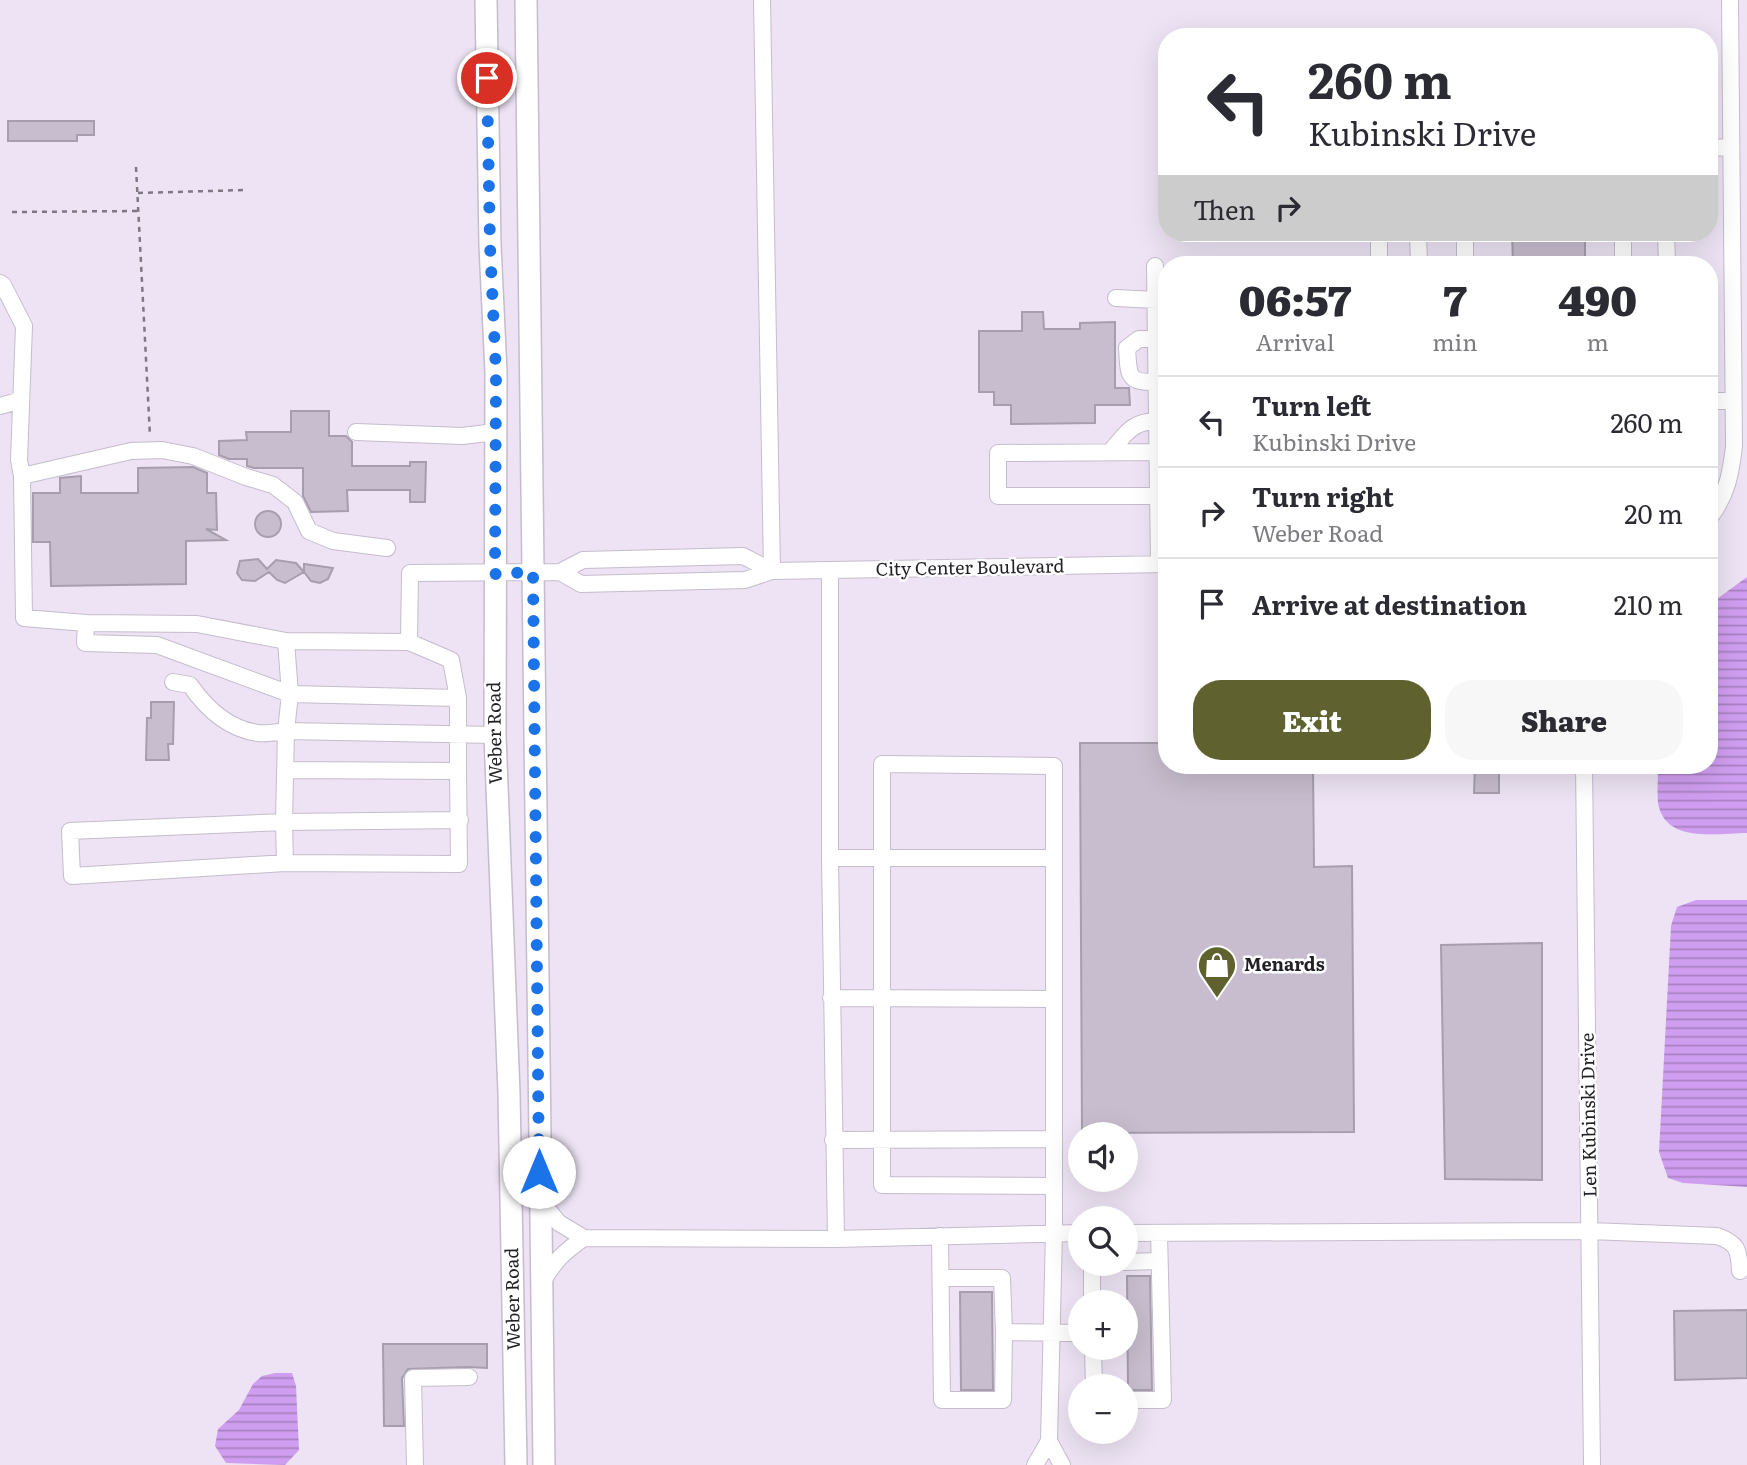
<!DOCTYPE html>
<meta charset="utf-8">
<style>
:root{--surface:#fff;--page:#f7f7f7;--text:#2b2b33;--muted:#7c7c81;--line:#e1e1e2;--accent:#5f622f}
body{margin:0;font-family:Literata,serif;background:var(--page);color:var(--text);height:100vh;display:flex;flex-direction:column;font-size:26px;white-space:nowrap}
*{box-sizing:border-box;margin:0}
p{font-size:23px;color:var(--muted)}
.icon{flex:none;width:38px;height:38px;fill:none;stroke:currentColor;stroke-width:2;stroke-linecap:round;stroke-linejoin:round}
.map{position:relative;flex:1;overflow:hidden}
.side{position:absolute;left:1158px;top:256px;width:560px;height:518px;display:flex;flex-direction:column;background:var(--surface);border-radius:28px;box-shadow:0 7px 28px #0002}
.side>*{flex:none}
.top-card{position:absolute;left:1158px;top:28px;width:560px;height:214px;border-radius:28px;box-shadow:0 7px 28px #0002;background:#fff;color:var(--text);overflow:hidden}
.buttons{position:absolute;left:1068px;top:1122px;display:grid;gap:14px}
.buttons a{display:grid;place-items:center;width:70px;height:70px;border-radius:50%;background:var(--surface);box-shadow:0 7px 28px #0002;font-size:35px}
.pin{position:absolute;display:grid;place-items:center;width:60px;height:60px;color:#fff;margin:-30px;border:4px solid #fff;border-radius:50%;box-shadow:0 2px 7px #0007}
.me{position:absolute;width:77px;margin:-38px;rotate:0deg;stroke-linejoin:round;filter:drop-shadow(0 0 5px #0008)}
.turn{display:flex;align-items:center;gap:24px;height:147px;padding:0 35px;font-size:32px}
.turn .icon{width:91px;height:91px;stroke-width:2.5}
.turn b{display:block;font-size:49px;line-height:60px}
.then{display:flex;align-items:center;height:66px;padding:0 35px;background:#0003;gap:14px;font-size:26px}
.eta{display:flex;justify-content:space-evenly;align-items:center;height:119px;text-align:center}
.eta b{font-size:42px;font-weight:800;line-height:49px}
.action{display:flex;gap:14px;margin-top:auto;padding:14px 35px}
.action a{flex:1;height:80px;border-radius:28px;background:var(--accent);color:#fff;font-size:28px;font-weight:800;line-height:80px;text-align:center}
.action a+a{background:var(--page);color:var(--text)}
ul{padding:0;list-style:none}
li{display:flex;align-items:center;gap:21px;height:91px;padding:0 35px;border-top:2px solid var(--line)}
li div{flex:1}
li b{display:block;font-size:26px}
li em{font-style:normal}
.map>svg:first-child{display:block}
.water{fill:url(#water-rules)}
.building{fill:#c7bdce;stroke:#a79ead;stroke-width:2}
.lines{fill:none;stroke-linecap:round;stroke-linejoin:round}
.minor-casing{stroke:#c5bccc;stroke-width:18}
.major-casing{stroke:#c5bccc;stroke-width:24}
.path{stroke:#7e7883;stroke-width:2.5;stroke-dasharray:5 5;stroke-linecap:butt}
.minor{stroke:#fff;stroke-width:16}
.major{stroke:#fff;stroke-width:21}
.route{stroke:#1a73e8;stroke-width:12;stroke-dasharray:0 21.6}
.labels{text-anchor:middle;stroke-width:5;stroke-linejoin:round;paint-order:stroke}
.street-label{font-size:18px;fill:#221f25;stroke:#fff}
.poi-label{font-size:18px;font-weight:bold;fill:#221f25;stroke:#fff;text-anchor:start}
</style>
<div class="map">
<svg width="1747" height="1465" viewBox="0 0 1747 1465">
<defs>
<pattern id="water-rules" width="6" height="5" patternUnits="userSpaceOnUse" patternTransform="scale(1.75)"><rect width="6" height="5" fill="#d09ef0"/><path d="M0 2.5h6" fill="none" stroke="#a880c2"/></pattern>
</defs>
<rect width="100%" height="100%" fill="#ede3f4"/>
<!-- water -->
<path class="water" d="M 1747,577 L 1747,833 C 1717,833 1665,844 1658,803 C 1657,791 1658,777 1658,765 L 1710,765 L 1710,604 Z
M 1696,900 L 1747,900 L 1747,1187 L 1683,1183 L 1668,1178 L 1659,1152 L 1671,926 L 1677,907 Z
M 275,1373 L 292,1373 L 296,1386 L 299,1450 L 285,1465 L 226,1463 L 215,1446 L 218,1429 L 239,1410 L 253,1384 L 262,1376 Z"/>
<!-- building -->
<path class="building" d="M 8,121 L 94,121 L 94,135 L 77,135 L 77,141 L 8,141 Z
M 1512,233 L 1585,233 L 1585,264 L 1513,264 Z
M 1022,312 L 1043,312 L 1044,329 L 1080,329 L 1080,323 L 1115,322 L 1115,388 L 1129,388 L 1130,405 L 1095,405 L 1095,423 L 1011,424 L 1011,405 L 994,405 L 994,392 L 979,392 L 979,331 L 1022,331 Z
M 291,411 L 329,411 L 329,436 L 346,436 L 352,442 L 352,466 L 410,466 L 410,462 L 426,462 L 425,502 L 410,502 L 410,490 L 347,490 L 348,511 L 311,512 L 303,496 L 303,468 L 254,468 L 247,466 L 247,459 L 229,459 L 219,455 L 219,441 L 247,440 L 246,432 L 291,432 Z
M 193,467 L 207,473 L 207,493 L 216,493 L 217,530 L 206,529 L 226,540 L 186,541 L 186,584 L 51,586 L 50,542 L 33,542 L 33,493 L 60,493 L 60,478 L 81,476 L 81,493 L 138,493 L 138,468 Z
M255 524a13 13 0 1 1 26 0a13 13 0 1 1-26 0Z
M 258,559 L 267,569 L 276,560 L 296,563 L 304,572 L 304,564 L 333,568 L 328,579 L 320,583 L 311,581 L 304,572 L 285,583 L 277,580 L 269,572 L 255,581 L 242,580 L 237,573 L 240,561 Z
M 151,702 L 174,702 L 173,744 L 168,744 L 169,760 L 146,760 L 147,718 L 151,718 Z
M 1080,743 L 1167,743 L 1167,765 L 1313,765 L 1314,867 L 1352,866 L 1354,1132 L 1082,1133 Z
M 1475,765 L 1499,765 L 1499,793 L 1474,793 Z
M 1542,943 L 1542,1180 L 1445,1179 L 1441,945 Z
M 1127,1276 L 1150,1276 L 1152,1390 L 1128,1390 Z
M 960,1292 L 992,1292 L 993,1390 L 961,1390 Z
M 1747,1310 L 1747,1378 L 1675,1380 L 1674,1311 Z
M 383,1344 L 487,1344 L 487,1368 L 469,1367 L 408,1369 L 402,1378 L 404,1426 L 384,1426 Z"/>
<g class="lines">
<!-- minor casing -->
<g class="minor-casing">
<path id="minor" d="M 762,0 L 772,571
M 1710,148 L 1731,147
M 1379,233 L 1379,264
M 1418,233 L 1419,264
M 1623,233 L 1623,264
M 1666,233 L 1667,264
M 1465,264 L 1465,233
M 1155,266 L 1159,564
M 0,283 L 3,285 L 24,326 L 19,460 L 22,476 L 131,451 L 162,450 L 193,456 L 246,477 L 273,485 L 295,502 L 309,531 L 333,541 L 387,548
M 1116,298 L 1156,300
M 1156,339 L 1139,339 L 1127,348 C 1129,375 1126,383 1157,382
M 1710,401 L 1733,401
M 0,406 L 21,400
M 356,432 L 462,436 L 496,432
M 1110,452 C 1126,434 1131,421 1158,421
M 1158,452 L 998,453 L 998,496 L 1159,496
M 22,476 L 24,618 L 86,623
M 1710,517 C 1727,495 1731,473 1734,446 L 1730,0
M 830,571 L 830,858 L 836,1239
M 560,572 L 581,584 L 745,580 L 772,571 L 1167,564
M 286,641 L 197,624 L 86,623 L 85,643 L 157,645 L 290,694 L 458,698
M 409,642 L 410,573 L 560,572 L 583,560 L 743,556 L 772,571
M 173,682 L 190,685 C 206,708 228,729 258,733 C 267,734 277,732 286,731 L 290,694 L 286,641 L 409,642 L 451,660 L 458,698 L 458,771 L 286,770
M 1584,765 L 1592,1465
M 460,820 L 284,822 L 286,731 L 495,735
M 830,858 L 1054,858
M 285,863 L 72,876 L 70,831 L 284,822 L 285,863 L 459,864 L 458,771
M 831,998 L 1053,999
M 833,1140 L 1053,1139
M 539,1199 L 559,1223 L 584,1238 L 836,1239 L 1080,1233
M 1125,1233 L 1590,1231 L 1717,1236 C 1737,1243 1739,1249 1740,1271
M 940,1236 L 942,1400 L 1003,1400 L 1004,1332 L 1080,1333
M 1125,1262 L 1159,1261
M 1092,1264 L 1092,1302
M 941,1278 L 1002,1278 L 1004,1332
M 542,1283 C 553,1262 565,1251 584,1238
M 1093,1348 L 1094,1386
M 1125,1400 L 1163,1400 L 1159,1233
M 1049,1441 L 1054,1233 L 1054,766 L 882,764 L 882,1185 L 1053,1186
M 415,1465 L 413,1378 L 469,1377
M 1035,1465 L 1049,1441 L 1062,1465"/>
</g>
<!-- major casing -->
<g class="major-casing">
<path id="major" d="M 486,0 L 490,245 L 496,372 L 495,735 L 509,1093 L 516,1465
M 526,0 L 544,1465"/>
</g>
<!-- path -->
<path class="path" d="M 1710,128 L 1711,128
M 136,167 L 150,436
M 138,193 L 246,190
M 12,212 L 138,211"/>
<!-- minor -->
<use href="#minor" class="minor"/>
<!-- major -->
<use href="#major" class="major"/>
</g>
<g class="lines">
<!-- route -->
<path class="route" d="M 487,78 L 490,245 L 496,372 L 495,574 L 533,572 L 539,1172"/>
</g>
<!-- icons -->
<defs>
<g id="shop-pin" transform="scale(2.0125)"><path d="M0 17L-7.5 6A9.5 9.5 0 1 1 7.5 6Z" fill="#5f622f" stroke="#fff"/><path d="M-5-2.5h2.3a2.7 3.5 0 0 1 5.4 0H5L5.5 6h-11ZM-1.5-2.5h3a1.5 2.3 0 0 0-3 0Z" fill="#fff"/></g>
</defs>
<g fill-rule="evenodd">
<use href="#shop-pin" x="1217" y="965"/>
</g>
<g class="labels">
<!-- street labels -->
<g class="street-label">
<text transform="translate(970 568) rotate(-1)" y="6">City Center Boulevard</text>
<text transform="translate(495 733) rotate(-91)" y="6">Weber Road</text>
<text transform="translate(1589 1115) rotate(-91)" y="6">Len Kubinski Drive</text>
<text transform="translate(513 1299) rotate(-91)" y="6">Weber Road</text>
</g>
<!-- poi labels -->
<g class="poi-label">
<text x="1244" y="971">Menards</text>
</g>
</g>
</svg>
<div class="buttons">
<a><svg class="icon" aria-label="sound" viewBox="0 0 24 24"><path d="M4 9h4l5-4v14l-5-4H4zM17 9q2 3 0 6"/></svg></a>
<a><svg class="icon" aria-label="search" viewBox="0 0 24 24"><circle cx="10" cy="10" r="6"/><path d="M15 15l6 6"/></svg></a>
<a>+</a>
<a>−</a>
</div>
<div class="pin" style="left:487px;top:78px;background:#d93025"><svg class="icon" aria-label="arrive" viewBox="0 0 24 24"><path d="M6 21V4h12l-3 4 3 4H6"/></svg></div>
<svg class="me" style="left:539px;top:1172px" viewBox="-20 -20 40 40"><circle r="19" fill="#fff"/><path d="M0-13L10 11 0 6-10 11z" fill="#1a73e8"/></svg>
<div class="top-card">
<div class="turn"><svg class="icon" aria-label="left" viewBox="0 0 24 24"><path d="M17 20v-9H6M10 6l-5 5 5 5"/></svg><div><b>260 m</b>Kubinski Drive</div></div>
<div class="then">Then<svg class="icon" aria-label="right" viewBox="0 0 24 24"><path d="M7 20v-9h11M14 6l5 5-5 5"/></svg></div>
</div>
<section class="side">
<div class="eta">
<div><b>06:57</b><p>Arrival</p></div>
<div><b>7</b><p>min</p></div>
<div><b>490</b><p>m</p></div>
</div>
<ul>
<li><svg class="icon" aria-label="left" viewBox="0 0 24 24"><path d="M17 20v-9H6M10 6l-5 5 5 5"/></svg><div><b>Turn left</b><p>Kubinski Drive</p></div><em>260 m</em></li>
<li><svg class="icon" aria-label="right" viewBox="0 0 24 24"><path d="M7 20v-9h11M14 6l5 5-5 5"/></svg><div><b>Turn right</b><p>Weber Road</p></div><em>20 m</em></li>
<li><svg class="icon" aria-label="arrive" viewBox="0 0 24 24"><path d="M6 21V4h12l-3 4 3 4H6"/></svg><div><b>Arrive at destination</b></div><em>210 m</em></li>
</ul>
<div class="action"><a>Exit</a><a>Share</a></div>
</section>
</div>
